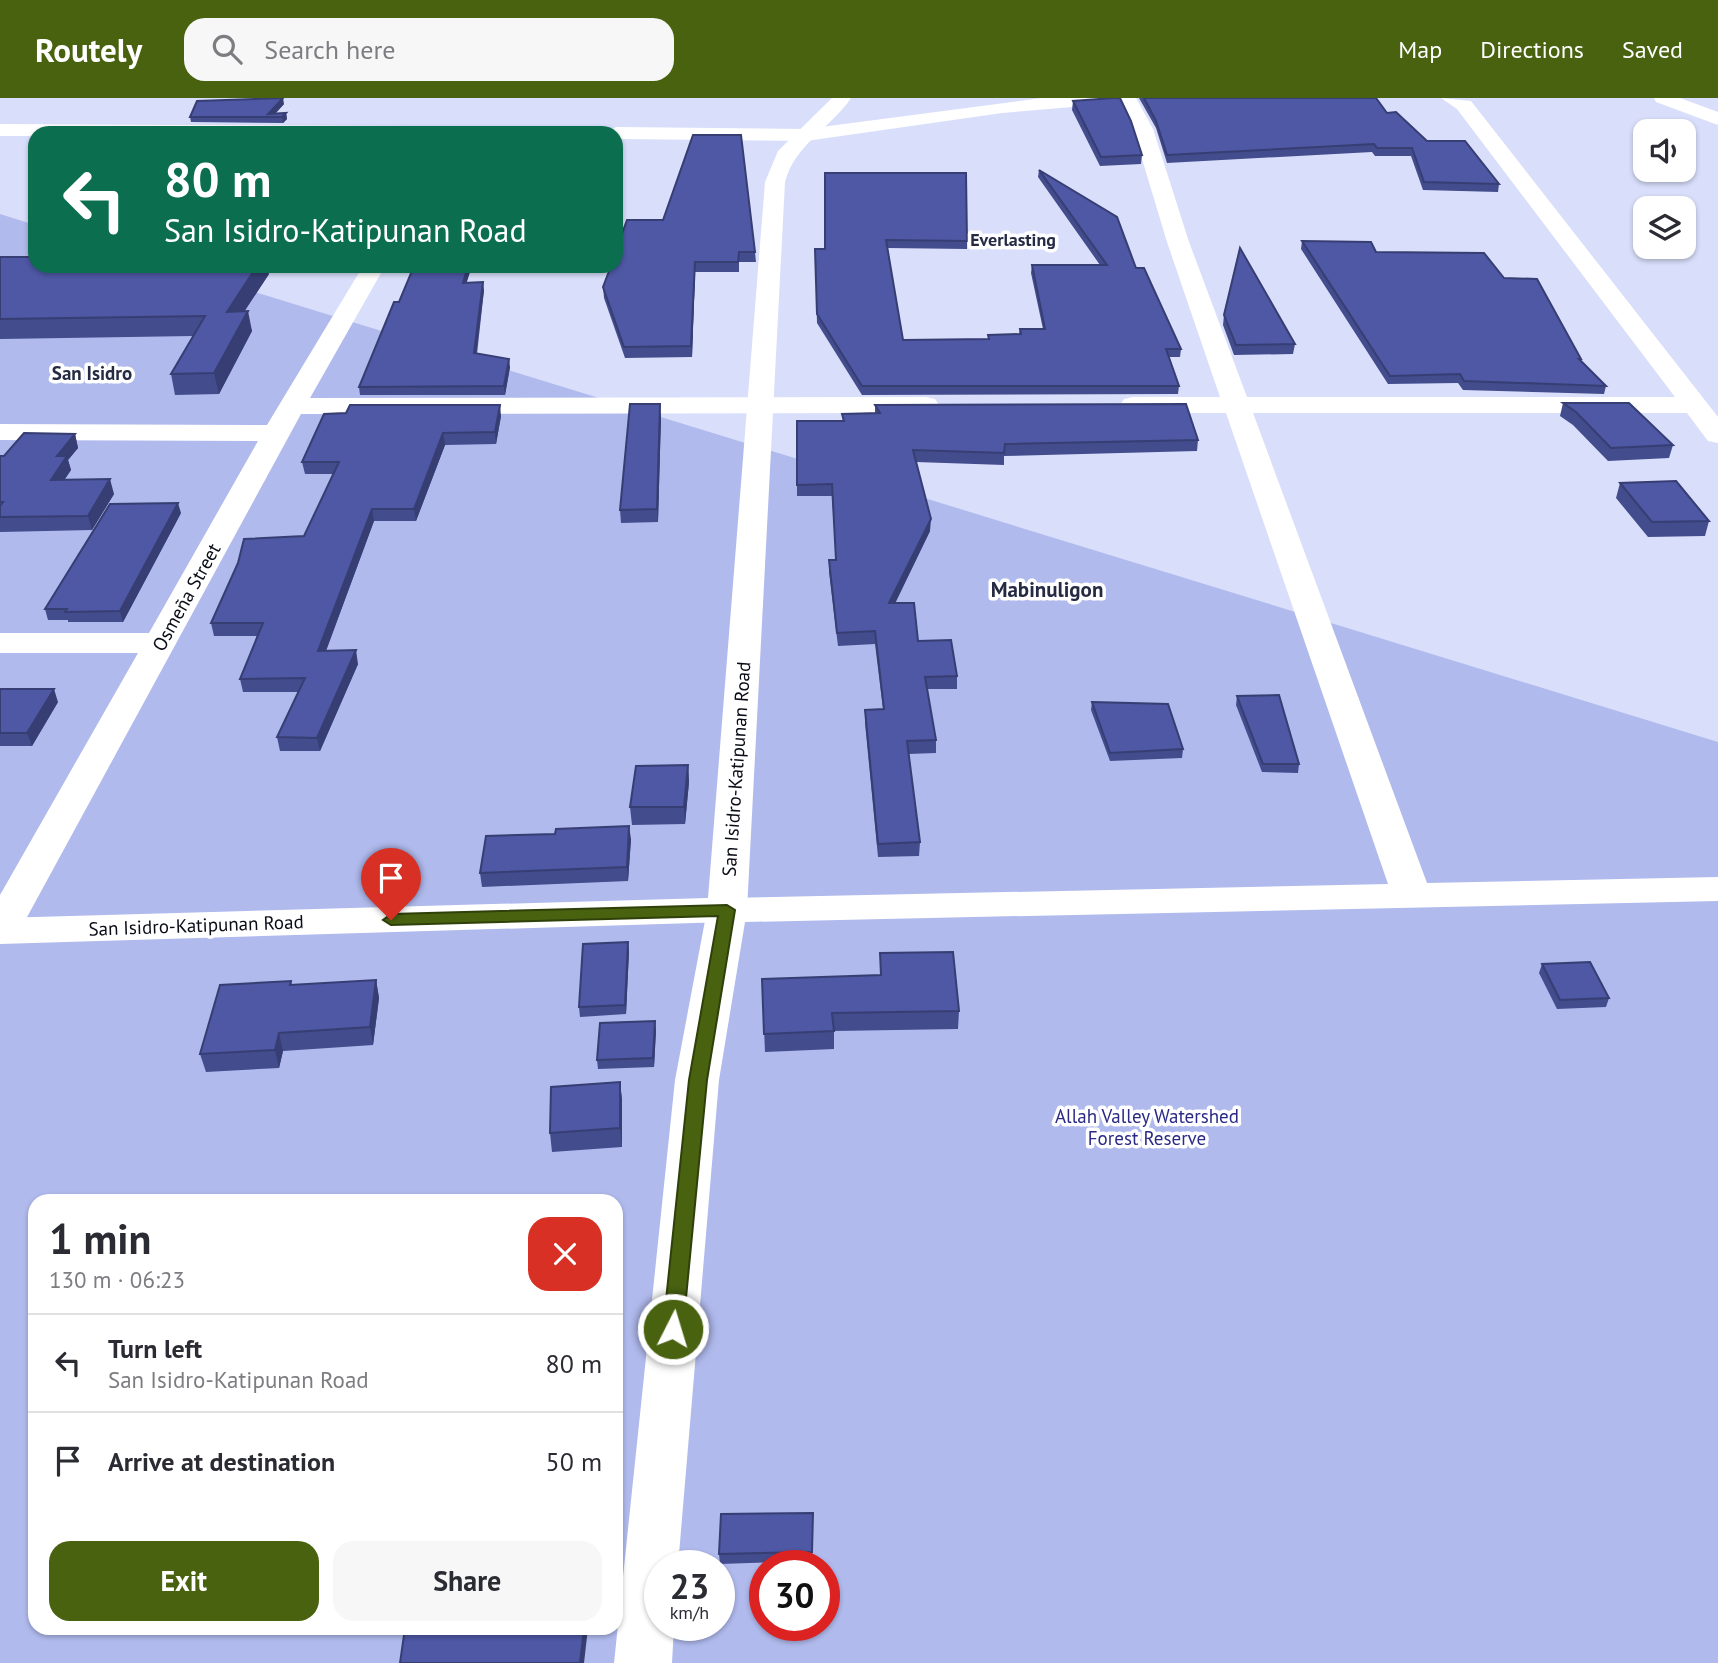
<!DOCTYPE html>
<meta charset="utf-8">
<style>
:root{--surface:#fff;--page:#f7f7f7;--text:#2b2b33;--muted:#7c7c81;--line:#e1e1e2;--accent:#496210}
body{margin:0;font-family:"PT Sans",sans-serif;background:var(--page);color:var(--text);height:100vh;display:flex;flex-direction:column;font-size:26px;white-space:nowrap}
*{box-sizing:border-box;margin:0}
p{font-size:23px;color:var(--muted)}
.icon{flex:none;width:38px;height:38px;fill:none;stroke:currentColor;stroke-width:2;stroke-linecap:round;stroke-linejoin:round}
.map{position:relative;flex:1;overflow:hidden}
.panel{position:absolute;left:28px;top:1096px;width:595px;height:441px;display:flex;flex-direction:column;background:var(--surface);border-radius:21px;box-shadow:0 2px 5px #0004}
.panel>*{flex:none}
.top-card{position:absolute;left:28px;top:28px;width:595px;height:147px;border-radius:21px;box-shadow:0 2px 5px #0004;background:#0b6e4f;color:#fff;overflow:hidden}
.tools{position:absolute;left:1633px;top:21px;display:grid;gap:14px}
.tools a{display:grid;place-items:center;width:63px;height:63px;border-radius:14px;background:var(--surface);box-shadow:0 2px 5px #0004;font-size:35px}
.speed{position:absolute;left:644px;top:1452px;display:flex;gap:14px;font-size:35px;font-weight:700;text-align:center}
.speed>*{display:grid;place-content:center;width:91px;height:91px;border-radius:50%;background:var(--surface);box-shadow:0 2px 5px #0004;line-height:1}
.speed small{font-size:18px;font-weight:400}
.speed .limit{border:10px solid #d22;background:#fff;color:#111}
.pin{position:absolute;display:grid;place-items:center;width:60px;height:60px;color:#fff;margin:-72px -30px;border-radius:50% 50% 50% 0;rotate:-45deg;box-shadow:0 0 7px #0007}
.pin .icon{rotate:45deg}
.me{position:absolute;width:77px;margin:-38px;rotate:5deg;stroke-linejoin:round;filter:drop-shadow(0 0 5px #0008)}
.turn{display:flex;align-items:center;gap:24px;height:147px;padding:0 21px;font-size:32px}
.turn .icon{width:91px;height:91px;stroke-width:2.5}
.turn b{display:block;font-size:49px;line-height:60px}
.round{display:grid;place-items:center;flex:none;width:74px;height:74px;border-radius:21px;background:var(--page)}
.headline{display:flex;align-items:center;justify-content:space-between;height:119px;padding:0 21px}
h1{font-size:42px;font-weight:600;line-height:52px}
.action{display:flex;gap:14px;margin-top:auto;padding:14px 21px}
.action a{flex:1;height:80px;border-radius:21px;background:var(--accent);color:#fff;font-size:28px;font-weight:600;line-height:80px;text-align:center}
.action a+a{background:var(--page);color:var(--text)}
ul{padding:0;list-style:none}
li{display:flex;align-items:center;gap:21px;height:98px;padding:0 21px;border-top:2px solid var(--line)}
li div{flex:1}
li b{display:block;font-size:26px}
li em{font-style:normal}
header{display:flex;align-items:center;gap:42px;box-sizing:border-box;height:98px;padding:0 35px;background:var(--accent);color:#fff}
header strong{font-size:33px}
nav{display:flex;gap:38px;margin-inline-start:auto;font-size:24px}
.search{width:490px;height:63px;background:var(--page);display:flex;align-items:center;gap:18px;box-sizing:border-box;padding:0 24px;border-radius:21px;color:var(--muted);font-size:26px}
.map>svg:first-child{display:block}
.green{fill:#b0baed;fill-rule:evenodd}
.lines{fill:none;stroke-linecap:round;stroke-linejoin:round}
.street{fill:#fff;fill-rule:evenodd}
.secondary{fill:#fff;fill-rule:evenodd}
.wall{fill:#434c8d}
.shaded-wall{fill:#373e73}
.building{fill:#4e58a4;stroke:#373e73;stroke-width:2}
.route{fill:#496210;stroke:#2f400a;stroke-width:2}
.labels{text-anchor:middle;stroke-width:7;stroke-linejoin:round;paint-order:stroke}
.far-neighbourhood-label{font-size:18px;font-weight:bold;fill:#262b44;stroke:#fff}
.far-quarter-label{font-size:19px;font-weight:bold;fill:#262b44;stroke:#fff}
.street-label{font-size:19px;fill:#0a0c17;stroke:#fff}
.park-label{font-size:19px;fill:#2b2a87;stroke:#fff}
.neighbourhood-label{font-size:21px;font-weight:bold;fill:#262b44;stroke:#fff}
</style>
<header>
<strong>Routely</strong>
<div class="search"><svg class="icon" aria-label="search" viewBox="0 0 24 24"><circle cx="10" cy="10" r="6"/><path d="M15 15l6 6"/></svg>Search here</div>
<nav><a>Map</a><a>Directions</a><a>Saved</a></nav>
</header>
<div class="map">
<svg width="1718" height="1565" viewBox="0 0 1718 1565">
<rect width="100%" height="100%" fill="#d9dffb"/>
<!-- green -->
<path class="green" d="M 0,116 L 35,127 L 35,168 L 170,168 L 1718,644 L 1718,1565 L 0,1565 ZM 35,1102 L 616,1102 L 616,1530 L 35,1530 ZM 660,1468 L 719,1468 L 719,1528 L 660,1528 ZM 765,1468 L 824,1468 L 824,1528 L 765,1528 Z"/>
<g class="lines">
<!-- street -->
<path class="street" d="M 1042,0 L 1117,0 L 1108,6 L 1002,15 L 806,43 L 616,41 L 616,35 L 606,35 L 616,29 L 806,31 Z
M 1118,0 L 1136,0 L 1153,31 L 1189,144 L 1247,299 L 1675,299 L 1457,11 L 1441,0 L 1471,3 L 1718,319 L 1718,345 L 1708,343 L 1687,315 L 1253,315 L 1427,785 L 1718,779 L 1718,803 L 745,824 L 719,982 L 678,1468 L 660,1468 L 660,1528 L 674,1528 L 672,1565 L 614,1565 L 675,982 L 707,812 L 713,803 L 727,800 L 1388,786 L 1226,315 L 1133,315 L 1124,313 L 1120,307 L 1124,301 L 1133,299 L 1220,299 L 1167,144 L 1133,31 Z
M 1654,0 L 1680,0 L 1718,14 L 1718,27 L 1656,4 Z
M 0,26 L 587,29 L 597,35 L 35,35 L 35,38 L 0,38 Z
M 363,168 L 385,168 L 310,300 L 926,299 L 935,301 L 939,307 L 935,313 L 926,315 L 301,316 L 20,832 L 14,841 L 0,845 L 0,797 L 138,555 L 0,555 L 0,535 L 149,535 L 258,343 L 0,342 L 0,326 L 267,327 Z"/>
<!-- secondary -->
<path class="secondary" d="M 832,0 L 851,0 C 830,31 795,46 785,84 L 747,812 L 741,821 L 727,824 L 0,846 L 0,820 L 708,800 L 765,84 L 778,53 Z"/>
</g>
<!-- wall -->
<path class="wall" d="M 1139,0 L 1376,0 L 1387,15 L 1427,43 L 1499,86 L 1498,94 L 1423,92 L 1411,58 L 1375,58 L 1372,54 L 1167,65 L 1156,30 Z
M 1073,3 L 1142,57 L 1141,66 L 1100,68 L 1072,12 Z
M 284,6 L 275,16 L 286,15 L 287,21 L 283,25 L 191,24 L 190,19 Z
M 1039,72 L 1136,170 L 1181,251 L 1180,259 L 1169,259 L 1179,288 L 1178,296 L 862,297 L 817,225 L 815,151 L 825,151 L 825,75 L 967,143 L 967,151 L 887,150 L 903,242 L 988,241 L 988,237 L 1019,236 L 1020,231 L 1043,231 L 1031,175 L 1032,167 L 1100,167 L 1038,79 Z
M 1302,143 L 1504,180 L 1581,261 L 1581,263 L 1606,288 L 1604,296 L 1463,292 L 1458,285 L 1388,286 L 1301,151 Z
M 616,152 L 755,154 L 756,164 L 739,164 L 739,174 L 695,174 L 692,259 L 625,260 L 604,200 L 603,189 Z
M 0,159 L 269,176 L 244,213 L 252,233 L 219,296 L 175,297 L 171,276 L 193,238 L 0,241 Z
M 468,178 L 466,185 L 484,192 L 477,256 L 510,269 L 505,297 L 360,297 L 359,289 L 399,204 Z
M 1224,217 L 1295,246 L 1293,256 L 1234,257 L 1223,227 Z
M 1563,305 L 1673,347 L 1669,360 L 1608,363 L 1573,327 L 1560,318 Z
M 875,307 L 1198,342 L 1197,353 L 1004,358 L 1004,367 L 916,364 L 930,433 L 895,505 L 918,543 L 957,578 L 957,591 L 927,591 L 936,642 L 936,655 L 908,656 L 920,744 L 919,758 L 878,759 L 865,625 L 865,612 L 883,611 L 875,546 L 838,548 L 829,474 L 829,462 L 836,462 L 832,398 L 797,398 L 797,323 L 843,323 L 842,316 L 875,315 Z
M 501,318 L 496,346 L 445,347 L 416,423 L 374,423 L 326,553 L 358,566 L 320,653 L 280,653 L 277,639 L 299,594 L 243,594 L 240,581 L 257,538 L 214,538 L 211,525 L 304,438 L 333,376 L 305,376 L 302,364 Z
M 661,318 L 658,424 L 621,425 L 620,412 Z
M 75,336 L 78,350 L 68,362 L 71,372 L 64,382 L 114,396 L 92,432 L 0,434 L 0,358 L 4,358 Z
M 1620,385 L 1709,423 L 1705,438 L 1648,439 L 1616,400 Z
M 181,415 L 123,524 L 68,524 L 68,522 L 48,522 L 45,511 Z
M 0,591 L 58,604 L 32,648 L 0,648 Z
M 1237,598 L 1299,666 L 1298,675 L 1262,674 L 1236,607 Z
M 1092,604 L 1183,651 L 1182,660 L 1110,663 L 1091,612 Z
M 688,667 L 689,684 L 685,726 L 632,727 L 630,709 Z
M 631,741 L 628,783 L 482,789 L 480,775 Z
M 629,853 L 626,916 L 580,919 L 579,909 Z
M 880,855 L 959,913 L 958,931 L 834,933 L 834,951 L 765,954 L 762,881 L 880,877 Z
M 1542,866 L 1609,900 L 1606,909 L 1557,911 L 1539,875 Z
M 376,882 L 379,900 L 373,947 L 283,953 L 279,970 L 206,974 L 200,956 L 291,883 L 292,887 Z
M 656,932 L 654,969 L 598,971 L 597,962 Z
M 620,984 L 622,1002 L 622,1049 L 552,1054 L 550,1035 Z
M 813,1415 L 812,1463 L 720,1466 L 719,1456 Z"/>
<!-- shaded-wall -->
<path class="shaded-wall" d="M 283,0 L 284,6 L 272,19 L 268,16 Z
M 286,15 L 287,21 L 283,25 L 282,19 Z
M 695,164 L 695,174 L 692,259 L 691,248 Z
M 257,168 L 267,168 L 269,176 L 231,234 L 227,214 Z
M 468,168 L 472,168 L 464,193 L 463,185 Z
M 483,184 L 484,192 L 475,264 L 474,255 Z
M 248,213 L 252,233 L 219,296 L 214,275 Z
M 509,261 L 510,269 L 505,297 L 504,288 Z
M 660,306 L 661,318 L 658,424 L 657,411 Z
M 500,307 L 501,318 L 496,346 L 495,334 Z
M 443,335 L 445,347 L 416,423 L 414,411 Z
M 75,336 L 78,350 L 68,362 L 71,372 L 55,396 L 51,382 L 57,358 Z
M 110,381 L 114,396 L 92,432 L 88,418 Z
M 178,405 L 181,415 L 123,524 L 120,513 Z
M 372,411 L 374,423 L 321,566 L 318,553 Z
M 931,421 L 930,433 L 889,518 L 889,505 Z
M 356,552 L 358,566 L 320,653 L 317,640 Z
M 54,591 L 58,604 L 32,648 L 27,635 Z
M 688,667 L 689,684 L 685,726 L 684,709 Z
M 629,728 L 631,741 L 628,783 L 627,769 Z
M 628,844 L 629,853 L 626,916 L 625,907 Z
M 376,882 L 379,900 L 373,947 L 370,929 Z
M 655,923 L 656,932 L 654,969 L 653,960 Z
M 279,935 L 283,953 L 279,970 L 275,952 Z
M 620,984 L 622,1002 L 622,1049 L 620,1030 Z
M 584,1530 L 588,1530 L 584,1565 L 580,1565 Z"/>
<!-- building -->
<path class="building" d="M 283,0 L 268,16 L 286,15 L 282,19 L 190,19 L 197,3 Z
M 1112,0 L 1120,0 L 1131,23 L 1142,57 L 1101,59 L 1073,3 Z
M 1144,0 L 1376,0 L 1387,15 L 1396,14 L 1427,43 L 1465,43 L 1499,86 L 1424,84 L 1412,50 L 1377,50 L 1374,46 L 1167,57 L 1156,23 Z
M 183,32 L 271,32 L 268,35 L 182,35 Z
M 693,37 L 741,37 L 755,154 L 739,154 L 738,164 L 695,164 L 691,248 L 624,249 L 603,189 L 611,168 L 616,168 L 616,152 L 627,122 L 663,122 Z
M 1039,72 L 1117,119 L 1136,170 L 1144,170 L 1181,251 L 1166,251 L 1179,288 L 862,288 L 817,216 L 815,151 L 825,151 L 825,75 L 966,75 L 967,143 L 886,142 L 903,242 L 989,241 L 988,237 L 1021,236 L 1020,231 L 1045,231 L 1032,167 L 1107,167 Z
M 1302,143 L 1371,144 L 1376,154 L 1484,155 L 1504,180 L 1537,181 L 1581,261 L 1579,261 L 1606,288 L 1464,283 L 1460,276 L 1390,278 Z
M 1240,150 L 1295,246 L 1236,247 L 1224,217 Z
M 0,159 L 35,159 L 35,168 L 257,168 L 227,214 L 248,213 L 214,275 L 171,276 L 205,218 L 0,221 Z
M 414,168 L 468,168 L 463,185 L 483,184 L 474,255 L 509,261 L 504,288 L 359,289 L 394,204 L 399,204 Z
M 1563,305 L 1629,305 L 1673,347 L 1611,350 L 1576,314 Z
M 630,306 L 660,306 L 657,411 L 620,412 Z
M 1186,306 L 1198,342 L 1005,346 L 1004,355 L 913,352 L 931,421 L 889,505 L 914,505 L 918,543 L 951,542 L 957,578 L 925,579 L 936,642 L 907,643 L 920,744 L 878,746 L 865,612 L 884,611 L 875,533 L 837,535 L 829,462 L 836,462 L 832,386 L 797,387 L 797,323 L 844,323 L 842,316 L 880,315 L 875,307 Z
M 350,307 L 500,307 L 495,334 L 443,335 L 414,411 L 372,411 L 318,553 L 356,552 L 317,640 L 277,639 L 305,580 L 240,581 L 263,525 L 211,525 L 238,465 L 244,441 L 304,438 L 339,364 L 302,364 L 324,316 L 346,315 Z
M 24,335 L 75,336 L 57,358 L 67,358 L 51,382 L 110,381 L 88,418 L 0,419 L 0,408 L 3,404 L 0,404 L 0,358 L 4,358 Z
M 1676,383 L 1709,423 L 1652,424 L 1620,385 Z
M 178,405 L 120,513 L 65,514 L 67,511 L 45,511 L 110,406 Z
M 0,591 L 54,591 L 27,635 L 0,635 Z
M 1279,597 L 1299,666 L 1263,666 L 1237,598 Z
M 1092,604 L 1168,606 L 1183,651 L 1110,655 Z
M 688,667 L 684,709 L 630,709 L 636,668 Z
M 629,728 L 627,769 L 480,775 L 486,738 L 555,736 L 556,731 Z
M 628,844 L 625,907 L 579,909 L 583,846 Z
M 953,854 L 959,913 L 832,915 L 834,933 L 764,936 L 762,881 L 881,877 L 880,855 Z
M 1590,864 L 1609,900 L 1560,902 L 1542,866 Z
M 376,882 L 370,929 L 279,935 L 275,952 L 200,956 L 220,887 L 291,883 L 290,887 Z
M 655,923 L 653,960 L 597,962 L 600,925 Z
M 620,984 L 620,1030 L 550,1035 L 551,989 Z
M 813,1415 L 812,1454 L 719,1456 L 721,1416 Z
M 405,1530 L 584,1530 L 580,1565 L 400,1565 Z"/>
<!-- route -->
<path class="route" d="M 727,807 L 735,812 L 707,982 L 683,1231 L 680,1237 L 666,1237 L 663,1231 L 689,982 L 718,818 L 391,827 L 383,822 L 391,816 Z"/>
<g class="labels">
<!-- far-neighbourhood labels -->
<g class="far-neighbourhood-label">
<text x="1013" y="148">Everlasting</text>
</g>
<!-- far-quarter labels -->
<g class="far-quarter-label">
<text x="92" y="282">San Isidro</text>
</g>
<!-- street labels -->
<g class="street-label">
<text transform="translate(186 499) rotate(-61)" y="7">Osmeña Street</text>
<text transform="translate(736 671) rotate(-86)" y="7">San Isidro-Katipunan Road</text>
<text transform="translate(196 827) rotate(-2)" y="7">San Isidro-Katipunan Road</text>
</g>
<!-- park labels -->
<g class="park-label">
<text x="1147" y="1025">Allah Valley Watershed<tspan x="1147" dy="22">Forest Reserve</tspan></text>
</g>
<!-- neighbourhood labels -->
<g class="neighbourhood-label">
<text x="1047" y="499">Mabinuligon</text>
</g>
</g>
</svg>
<div class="tools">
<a><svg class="icon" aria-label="sound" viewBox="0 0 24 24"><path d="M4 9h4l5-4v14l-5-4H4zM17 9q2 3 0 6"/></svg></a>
<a><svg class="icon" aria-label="layers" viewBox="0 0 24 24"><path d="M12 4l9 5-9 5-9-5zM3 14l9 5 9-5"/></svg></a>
</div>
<div class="speed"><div>23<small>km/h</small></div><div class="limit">30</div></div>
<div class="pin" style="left:391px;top:822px;background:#d93025"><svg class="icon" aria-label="arrive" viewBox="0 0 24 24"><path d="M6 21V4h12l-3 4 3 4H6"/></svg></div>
<svg class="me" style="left:673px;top:1231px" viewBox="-20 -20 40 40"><circle r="17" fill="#496210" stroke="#fff" stroke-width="3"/><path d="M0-11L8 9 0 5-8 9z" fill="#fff"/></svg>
<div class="top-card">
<div class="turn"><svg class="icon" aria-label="left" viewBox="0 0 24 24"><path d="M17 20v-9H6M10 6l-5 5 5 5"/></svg><div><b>80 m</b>San Isidro-Katipunan Road</div></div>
</div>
<section class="panel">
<div class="headline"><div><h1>1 min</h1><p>130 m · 06:23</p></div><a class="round" style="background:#d93025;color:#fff"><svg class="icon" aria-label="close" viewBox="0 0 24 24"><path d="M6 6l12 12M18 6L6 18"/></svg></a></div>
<ul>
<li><svg class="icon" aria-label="left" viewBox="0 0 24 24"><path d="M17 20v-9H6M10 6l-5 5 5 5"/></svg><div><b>Turn left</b><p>San Isidro-Katipunan Road</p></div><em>80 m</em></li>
<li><svg class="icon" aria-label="arrive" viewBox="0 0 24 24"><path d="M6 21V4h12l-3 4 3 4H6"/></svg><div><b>Arrive at destination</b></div><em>50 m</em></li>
</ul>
<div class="action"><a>Exit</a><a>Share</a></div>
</section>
</div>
